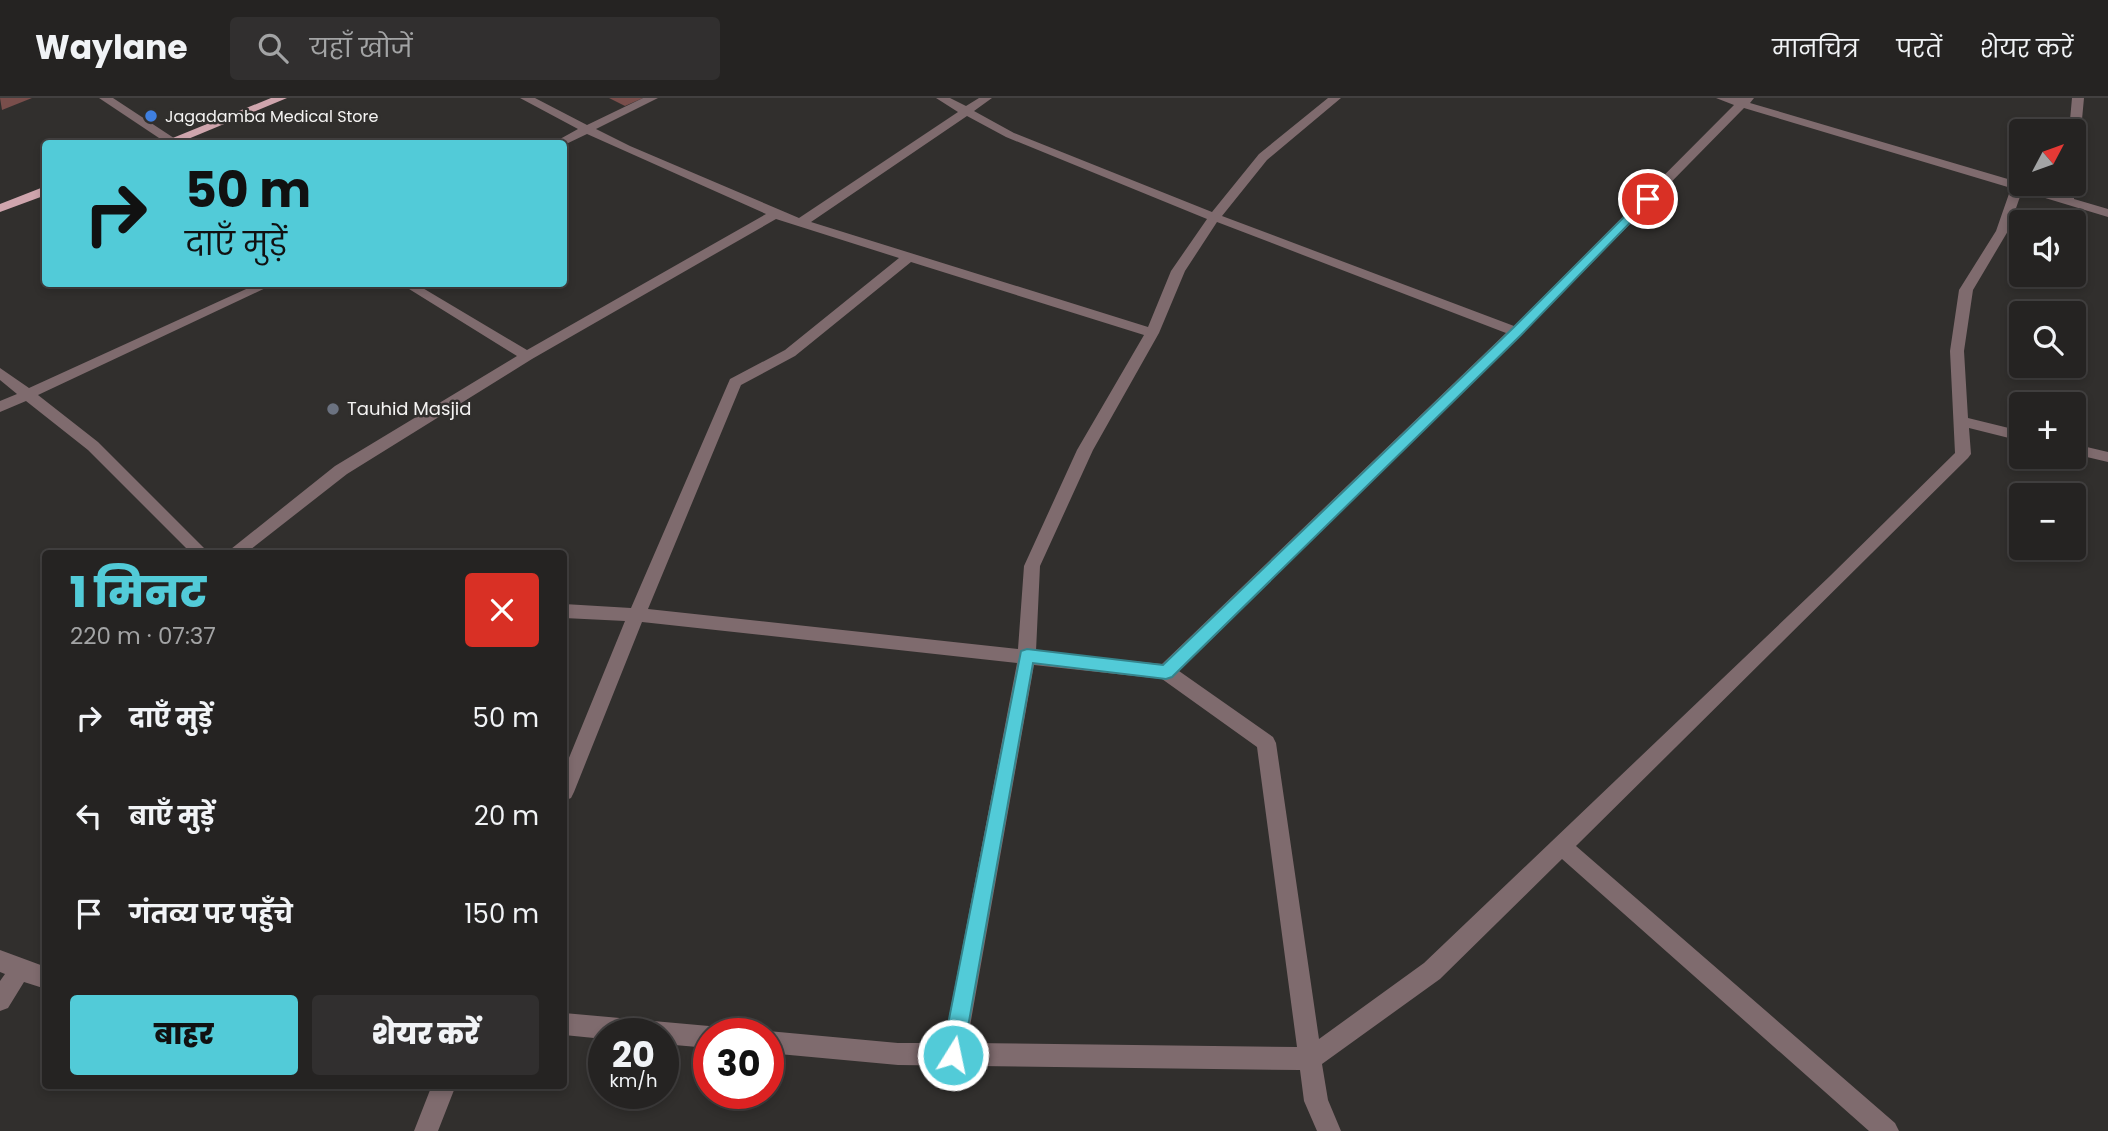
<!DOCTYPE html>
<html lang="hi">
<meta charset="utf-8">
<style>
:root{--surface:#252322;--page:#312f2f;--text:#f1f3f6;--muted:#a3a4a5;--line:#424040;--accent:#52cbd8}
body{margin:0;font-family:Poppins,"Noto Sans Devanagari",sans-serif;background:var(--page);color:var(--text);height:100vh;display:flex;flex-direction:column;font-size:26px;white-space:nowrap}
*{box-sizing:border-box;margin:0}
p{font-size:23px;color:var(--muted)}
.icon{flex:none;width:38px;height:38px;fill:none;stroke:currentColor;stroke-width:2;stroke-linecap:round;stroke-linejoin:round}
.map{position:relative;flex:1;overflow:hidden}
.sheet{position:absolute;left:42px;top:452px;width:525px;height:539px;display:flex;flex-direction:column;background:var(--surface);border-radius:7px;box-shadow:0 4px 10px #0003,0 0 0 2px var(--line)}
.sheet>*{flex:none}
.banner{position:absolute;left:42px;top:42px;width:525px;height:147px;border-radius:7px;box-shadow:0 4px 10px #0003,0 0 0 2px var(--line);background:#52cbd8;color:#111;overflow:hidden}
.needle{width:46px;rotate:49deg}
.tools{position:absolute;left:2009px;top:21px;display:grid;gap:14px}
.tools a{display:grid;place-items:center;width:77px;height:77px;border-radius:7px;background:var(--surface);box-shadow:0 4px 10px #0003,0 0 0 2px var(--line);font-size:35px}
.speed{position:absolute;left:588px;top:920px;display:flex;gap:14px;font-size:35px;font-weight:700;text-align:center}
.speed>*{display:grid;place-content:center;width:91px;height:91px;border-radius:50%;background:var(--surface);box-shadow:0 4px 10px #0003,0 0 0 2px var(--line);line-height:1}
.speed small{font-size:18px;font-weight:400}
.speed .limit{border:10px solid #d22;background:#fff;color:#111}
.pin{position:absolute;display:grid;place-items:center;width:60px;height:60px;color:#fff;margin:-30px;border:4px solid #fff;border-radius:50%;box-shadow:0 2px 7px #0007}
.me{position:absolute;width:77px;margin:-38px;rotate:10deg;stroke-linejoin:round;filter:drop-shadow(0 0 5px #0008)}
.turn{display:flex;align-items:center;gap:24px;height:147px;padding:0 28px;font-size:32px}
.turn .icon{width:91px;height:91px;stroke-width:2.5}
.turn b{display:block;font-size:49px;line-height:60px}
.round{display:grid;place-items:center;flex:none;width:74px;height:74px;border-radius:7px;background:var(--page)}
.headline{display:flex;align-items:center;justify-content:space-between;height:119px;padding:0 28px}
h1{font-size:42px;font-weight:800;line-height:52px;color:var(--accent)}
.cta{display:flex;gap:14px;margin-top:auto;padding:14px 28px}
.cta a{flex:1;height:80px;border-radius:7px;background:var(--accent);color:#111;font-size:28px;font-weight:800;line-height:80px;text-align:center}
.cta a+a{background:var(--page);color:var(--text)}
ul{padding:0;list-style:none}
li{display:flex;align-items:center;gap:21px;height:98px;padding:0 28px}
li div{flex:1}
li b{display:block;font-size:26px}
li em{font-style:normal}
header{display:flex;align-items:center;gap:42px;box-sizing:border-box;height:98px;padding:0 35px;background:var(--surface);border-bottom:2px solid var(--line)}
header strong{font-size:33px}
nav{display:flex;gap:38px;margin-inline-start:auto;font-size:24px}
.search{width:490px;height:63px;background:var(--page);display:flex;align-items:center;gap:18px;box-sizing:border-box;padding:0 24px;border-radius:7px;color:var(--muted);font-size:26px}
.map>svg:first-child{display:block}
.building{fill:#794e4b}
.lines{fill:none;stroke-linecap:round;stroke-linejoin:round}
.minor{fill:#7f6b6e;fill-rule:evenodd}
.major{fill:#cfa5ad;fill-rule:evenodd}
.route{fill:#52cbd8;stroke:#35848c;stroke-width:2}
.shop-dot{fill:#3f7fe0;stroke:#312f2d;stroke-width:2.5}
.worship-dot{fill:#6b7280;stroke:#312f2d;stroke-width:2.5}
.labels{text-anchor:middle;stroke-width:5;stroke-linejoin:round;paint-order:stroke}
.far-poi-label{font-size:16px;fill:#f4f3f2;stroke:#312f2d;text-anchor:start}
.poi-label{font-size:18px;fill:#f4f3f2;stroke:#312f2d;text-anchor:start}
</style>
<header>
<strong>Waylane</strong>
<div class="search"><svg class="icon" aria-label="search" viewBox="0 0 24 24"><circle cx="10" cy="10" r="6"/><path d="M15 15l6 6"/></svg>यहाँ खोजें</div>
<nav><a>मानचित्र</a><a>परतें</a><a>शेयर करें</a></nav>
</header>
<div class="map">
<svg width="2108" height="1033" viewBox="0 0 2108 1033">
<rect width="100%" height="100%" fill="#312f2d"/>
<!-- building -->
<path class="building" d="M 0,0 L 32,0 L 2,12 Z
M 609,0 L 643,0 L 625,8 Z"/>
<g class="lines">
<!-- minor -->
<path class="minor" d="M 99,0 L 113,0 L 183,46 L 168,46 Z
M 520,0 L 535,0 L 587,27 L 643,0 L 658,0 L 596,31 L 630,48 L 799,120 L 958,14 L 936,0 L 950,0 L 966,8 L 979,0 L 992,0 L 974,13 L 1014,35 L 1212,114 L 1259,56 L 1328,0 L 1341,0 L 1267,62 L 1222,118 L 1514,228 L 1734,7 L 1716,0 L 1754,0 L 1750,5 L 2062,97 L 2063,86 L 2074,84 L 2074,101 L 2108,111 L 2108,119 L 2022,93 L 2008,133 L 1973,192 L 1964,253 L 1968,320 L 2021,333 L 2021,343 L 1969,330 L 1971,356 L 1968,360 L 1576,748 L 1895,1025 L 1899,1033 L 1869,1033 L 1562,761 L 1440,881 L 1322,966 L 1328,1002 L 1341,1033 L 1317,1033 L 1304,1003 L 1300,972 L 898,967 L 768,955 L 768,936 L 760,936 L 768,933 L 898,945 L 944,945 L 1017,565 L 642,524 L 574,694 L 571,700 L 564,703 L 564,672 L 625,523 L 564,520 L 564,506 L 631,510 L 730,281 L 785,252 L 899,160 L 776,121 L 532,261 L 347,376 L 246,455 L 226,455 L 335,368 L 517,258 L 401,186 L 416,186 L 527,252 L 766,116 L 587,36 L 564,47 L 551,46 L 578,31 ZM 1744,10 L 2011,90 L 1996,133 L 1959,192 L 1950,253 L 1955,355 L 1830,478 L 1424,865 L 1319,941 L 1276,645 L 1273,639 L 1179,573 L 1521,237 ZM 967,18 L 1006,39 L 1207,121 L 1171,173 L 1148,229 L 811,124 ZM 1217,124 L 1506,235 L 1162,566 L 1036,553 L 1040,468 L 1093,352 L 1159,235 L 1185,173 ZM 911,164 L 1144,237 L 1077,352 L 1024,468 L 1018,551 L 648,511 L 741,287 L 795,258 ZM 1034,567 L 1162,581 L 1257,649 L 1297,949 L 967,945 Z
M 2072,0 L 2084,0 L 2080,43 L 2074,47 L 2074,33 L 2069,33 Z
M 257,186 L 274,186 L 38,297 L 98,344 L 209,455 L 191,455 L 88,352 L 26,303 L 0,314 L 0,303 L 17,296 L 0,282 L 0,270 L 29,290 Z
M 2074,346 L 2108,354 L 2108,364 L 2074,356 Z
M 0,852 L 46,869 L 46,891 L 24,884 L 8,910 L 0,913 L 0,883 L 5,876 L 0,874 Z
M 564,915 L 709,928 L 717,931 L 719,936 L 709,936 L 709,950 L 663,946 L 663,936 L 604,936 L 604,941 L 564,937 Z
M 432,987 L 456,987 L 438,1033 L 414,1033 Z"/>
<!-- major -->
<path class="major" d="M 271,0 L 287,0 L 176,46 L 158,46 Z
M 46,88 L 46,97 L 0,114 L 0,106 Z"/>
</g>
<!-- route -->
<path class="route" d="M 1644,99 L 1653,101 L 1521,237 L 1172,579 L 1166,581 L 1033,565 L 963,957 L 960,964 L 953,967 L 946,964 L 942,957 L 1021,553 L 1027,551 L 1163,567 L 1512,231 Z"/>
<!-- markers -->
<circle class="shop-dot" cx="151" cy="18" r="7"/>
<circle class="worship-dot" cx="333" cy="311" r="7"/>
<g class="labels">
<!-- far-poi labels -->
<g class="far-poi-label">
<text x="165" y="24">Jagadamba Medical Store</text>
</g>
<!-- poi labels -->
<g class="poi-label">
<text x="347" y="317">Tauhid Masjid</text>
</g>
</g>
</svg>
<div class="tools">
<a><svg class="needle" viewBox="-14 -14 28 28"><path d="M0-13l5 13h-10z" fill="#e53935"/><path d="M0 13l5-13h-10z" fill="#a3a4a5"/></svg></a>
<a><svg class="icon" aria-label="sound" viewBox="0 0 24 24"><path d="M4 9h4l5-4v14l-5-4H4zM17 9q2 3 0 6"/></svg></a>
<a><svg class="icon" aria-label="search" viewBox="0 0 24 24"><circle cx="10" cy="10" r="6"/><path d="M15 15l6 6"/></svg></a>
<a>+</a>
<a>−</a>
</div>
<div class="speed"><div>20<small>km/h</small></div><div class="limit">30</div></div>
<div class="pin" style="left:1648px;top:101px;background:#d93025"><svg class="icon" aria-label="arrive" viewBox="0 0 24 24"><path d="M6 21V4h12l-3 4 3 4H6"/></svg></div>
<svg class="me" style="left:953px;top:957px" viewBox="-20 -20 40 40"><circle r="17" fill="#52cbd8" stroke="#fff" stroke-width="3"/><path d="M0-11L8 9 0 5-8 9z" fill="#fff"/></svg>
<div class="banner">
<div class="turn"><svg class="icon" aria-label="right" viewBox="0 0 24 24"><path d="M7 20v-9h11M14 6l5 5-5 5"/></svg><div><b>50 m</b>दाएँ मुड़ें</div></div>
</div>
<section class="sheet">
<div class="headline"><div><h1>1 मिनट</h1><p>220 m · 07:37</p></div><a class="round" style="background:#d93025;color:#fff"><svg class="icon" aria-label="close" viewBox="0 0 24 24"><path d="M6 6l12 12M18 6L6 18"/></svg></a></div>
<ul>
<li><svg class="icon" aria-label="right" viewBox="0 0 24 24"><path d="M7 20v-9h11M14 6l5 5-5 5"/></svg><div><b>दाएँ मुड़ें</b></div><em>50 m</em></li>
<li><svg class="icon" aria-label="left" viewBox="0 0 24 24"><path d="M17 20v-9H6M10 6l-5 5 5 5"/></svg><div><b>बाएँ मुड़ें</b></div><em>20 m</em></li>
<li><svg class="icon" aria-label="arrive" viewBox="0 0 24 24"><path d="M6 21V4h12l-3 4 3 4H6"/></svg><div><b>गंतव्य पर पहुँचे</b></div><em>150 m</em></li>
</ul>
<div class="cta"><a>बाहर</a><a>शेयर करें</a></div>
</section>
</div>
